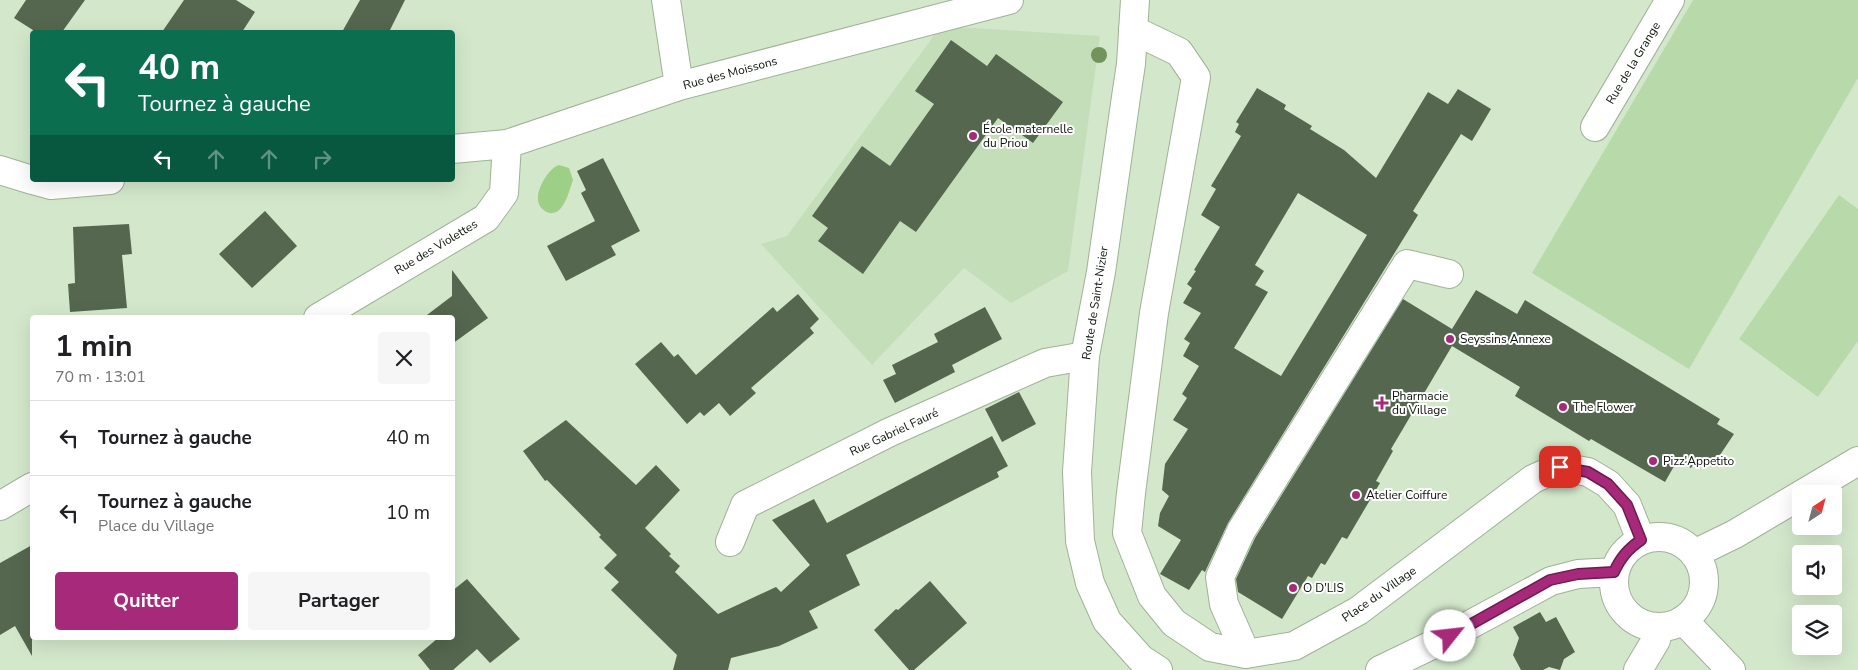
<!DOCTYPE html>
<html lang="fr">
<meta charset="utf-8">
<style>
:root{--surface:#fff;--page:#f6f6f6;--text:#202124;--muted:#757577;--line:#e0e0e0;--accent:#a7297a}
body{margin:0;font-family:"Nunito Sans",sans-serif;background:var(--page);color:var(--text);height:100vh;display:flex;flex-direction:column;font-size:19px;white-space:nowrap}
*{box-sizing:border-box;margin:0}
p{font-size:16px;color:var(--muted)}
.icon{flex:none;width:28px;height:28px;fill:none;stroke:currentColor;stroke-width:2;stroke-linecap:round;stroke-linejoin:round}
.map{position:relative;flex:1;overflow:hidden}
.panel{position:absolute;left:30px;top:315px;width:425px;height:325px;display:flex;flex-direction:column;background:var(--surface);border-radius:5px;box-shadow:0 5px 20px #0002}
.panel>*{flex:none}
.banner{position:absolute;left:30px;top:30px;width:425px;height:152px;border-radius:5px;box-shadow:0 5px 20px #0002;background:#0b6e4f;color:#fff;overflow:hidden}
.needle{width:32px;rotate:36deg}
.buttons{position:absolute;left:1792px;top:485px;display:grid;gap:10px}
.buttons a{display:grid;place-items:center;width:50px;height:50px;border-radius:5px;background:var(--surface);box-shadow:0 5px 20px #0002;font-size:25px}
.pin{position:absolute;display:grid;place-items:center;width:42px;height:42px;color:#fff;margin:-21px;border-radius:10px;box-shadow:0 2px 8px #0006}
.me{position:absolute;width:55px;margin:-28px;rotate:61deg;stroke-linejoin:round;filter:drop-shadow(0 0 4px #0008)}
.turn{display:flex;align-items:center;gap:18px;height:105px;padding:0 25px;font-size:22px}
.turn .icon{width:65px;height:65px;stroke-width:2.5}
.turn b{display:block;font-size:35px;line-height:42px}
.lanes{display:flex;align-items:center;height:48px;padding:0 25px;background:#0003;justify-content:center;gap:25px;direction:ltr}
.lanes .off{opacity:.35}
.round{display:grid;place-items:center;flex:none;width:52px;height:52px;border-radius:5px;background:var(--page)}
.overview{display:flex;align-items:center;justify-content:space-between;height:85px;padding:0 25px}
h1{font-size:30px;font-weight:700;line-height:38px}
.action{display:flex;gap:10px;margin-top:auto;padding:10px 25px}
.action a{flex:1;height:58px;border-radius:5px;background:var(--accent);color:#fff;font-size:20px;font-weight:700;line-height:58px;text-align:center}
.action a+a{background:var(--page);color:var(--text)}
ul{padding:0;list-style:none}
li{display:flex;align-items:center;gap:15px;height:75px;padding:0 25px;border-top:1px solid var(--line)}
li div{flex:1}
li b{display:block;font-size:19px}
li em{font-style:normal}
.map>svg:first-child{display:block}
.built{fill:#c5deba}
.green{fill:#b8daaa}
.water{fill:#9dcf86}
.building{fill:#55674e;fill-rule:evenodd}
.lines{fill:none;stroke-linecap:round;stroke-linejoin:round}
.minor-casing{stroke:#9fb296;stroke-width:30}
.major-casing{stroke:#9fb296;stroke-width:30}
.minor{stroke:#fff;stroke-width:28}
.major{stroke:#fff;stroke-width:28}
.tree{fill:#72945b}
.route-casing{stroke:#6d1b4f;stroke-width:12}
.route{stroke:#a7297a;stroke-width:9}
.poi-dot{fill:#a7297a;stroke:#fff;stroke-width:2}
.labels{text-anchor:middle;stroke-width:4;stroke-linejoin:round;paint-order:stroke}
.street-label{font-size:12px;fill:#0a1107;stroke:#fff}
.poi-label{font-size:12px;fill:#0a1107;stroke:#fff;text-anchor:start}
</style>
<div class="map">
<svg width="1858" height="670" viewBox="0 0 1858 670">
<rect width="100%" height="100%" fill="#d3e8cb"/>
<!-- built -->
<path class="built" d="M 941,26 L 1100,36 L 1068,271 L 1011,303 L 964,268 L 872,365 L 761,244 L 787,236 Z"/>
<!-- green -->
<path class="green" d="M 1693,0 L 1858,0 L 1858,78 L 1689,369 L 1532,273 Z
M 1839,195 L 1858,209 L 1858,341 L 1818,397 L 1739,339 Z"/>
<!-- water -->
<path class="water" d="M 559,165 L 569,168 L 573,180 C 570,188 567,201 561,208 C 552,220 536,209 538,196 C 539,186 549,168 559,165 Z"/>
<!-- building -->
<path class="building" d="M 26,0 L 85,0 L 62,32 L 36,32 L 14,18 Z
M 184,0 L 236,0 L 255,12 L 242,32 L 162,32 Z
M 360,0 L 405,0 L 389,32 L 342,32 Z
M 951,40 L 987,66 L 996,54 L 1063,102 L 1033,143 L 998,118 L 916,232 L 900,221 L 863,274 L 818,241 L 828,228 L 812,216 L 862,146 L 890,166 L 934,104 L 915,91 Z
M 1257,88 L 1286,105 L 1284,109 L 1312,126 L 1310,129 L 1344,150 L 1376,178 L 1428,92 L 1448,104 L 1458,89 L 1491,109 L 1472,141 L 1461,134 L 1413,211 L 1418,215 L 1228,523 L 1205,572 L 1202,570 L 1189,590 L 1160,574 L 1181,540 L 1158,526 L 1160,513 L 1169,496 L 1162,490 L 1165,464 L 1188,429 L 1173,420 L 1187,398 L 1182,394 L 1199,366 L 1183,356 L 1190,343 L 1184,339 L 1201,313 L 1183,303 L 1192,288 L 1187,284 L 1196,271 L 1194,270 L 1220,227 L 1201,215 L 1216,189 L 1211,186 L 1241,136 L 1235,132 L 1239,124 L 1236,122 ZM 1298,193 L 1367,235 L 1281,376 L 1234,348 L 1268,292 L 1255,285 L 1264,271 L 1255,265 Z
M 603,158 L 640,231 L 611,246 L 616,255 L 566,281 L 547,246 L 595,221 L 581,193 L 586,190 L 577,171 Z
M 265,211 L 297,246 L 252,288 L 219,254 Z
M 129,224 L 132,254 L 122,255 L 127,308 L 70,312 L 68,284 L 75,283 L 73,227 Z
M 452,270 L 488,318 L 452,344 L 452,318 L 423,318 L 452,296 Z
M 1476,290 L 1517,314 L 1525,300 L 1720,419 L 1717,424 L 1734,434 L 1712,467 L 1697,458 L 1691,468 L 1677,461 L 1665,482 L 1591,439 L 1589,441 L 1515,396 L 1520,387 L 1452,346 L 1391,449 L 1393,451 L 1376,481 L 1380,483 L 1347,539 L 1342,537 L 1325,565 L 1321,563 L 1312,578 L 1308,576 L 1282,619 L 1238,592 L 1236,579 L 1255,538 L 1403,299 L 1452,329 Z
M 798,294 L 819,319 L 810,328 L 814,333 L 751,388 L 756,393 L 730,416 L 719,403 L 704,416 L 700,412 L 687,424 L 635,364 L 661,342 L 674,357 L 678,354 L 696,375 L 773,307 L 777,312 Z
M 985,307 L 1002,339 L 952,365 L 955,372 L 895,403 L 883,380 L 896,374 L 892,365 L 938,342 L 934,334 Z
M 1019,392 L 1036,424 L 1002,442 L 985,409 Z
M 566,420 L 636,485 L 656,465 L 680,490 L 645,528 L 671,554 L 669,556 L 680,566 L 675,572 L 718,614 L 776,587 L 781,592 L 810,565 L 772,520 L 814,499 L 827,523 L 992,436 L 1008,466 L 997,472 L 999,477 L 846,555 L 860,585 L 809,611 L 818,628 L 779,646 L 731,658 L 728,670 L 673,670 L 677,655 L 611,590 L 619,582 L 604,568 L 617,555 L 599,537 L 601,535 L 547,480 L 545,481 L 523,451 Z
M 32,545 L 32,656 L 15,626 L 0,635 L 0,563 Z
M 467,579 L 520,639 L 490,663 L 477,649 L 453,670 L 430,670 L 418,655 L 438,638 L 452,638 L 452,591 Z
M 930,581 L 967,623 L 914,670 L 909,670 L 874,630 L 896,609 L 898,610 Z
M 1540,612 L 1546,622 L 1556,617 L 1575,652 L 1564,659 L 1560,670 L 1549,667 L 1543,670 L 1521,670 L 1513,655 L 1519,638 L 1513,627 Z"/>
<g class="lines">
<!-- minor casing -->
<g class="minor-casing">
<path id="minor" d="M 666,0 L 679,86
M 1133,30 L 1179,52 L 1196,77 L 1154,313 L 1131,493 L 1127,533 L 1152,596 L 1174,623 L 1210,647 L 1246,654 L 1294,646 L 1358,611 L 1533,479 L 1560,467 L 1588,472 L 1608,484 L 1627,505 L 1641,540
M 1595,127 L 1670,0
M 452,149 L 507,144 L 679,86 L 1009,0
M 0,170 L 32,180
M 33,180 L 51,185 L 110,180
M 318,318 L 486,218 L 504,193 L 507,144
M 0,506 L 32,487
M 730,542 L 745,505 L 890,432 L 1045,363 L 1085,356
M 1683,620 L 1731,670
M 1246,654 L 1224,604 L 1220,577 L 1241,531 L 1407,264 L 1449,274"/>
</g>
<!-- major casing -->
<g class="major-casing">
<path id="major" d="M 1135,0 L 1131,64 L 1126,97 L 1101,272 L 1085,356 L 1077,472 L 1080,541 L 1090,583 L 1107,621 L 1141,659 L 1158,670
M1614 582a45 45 0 1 1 90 0a45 45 0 1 1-90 0Z
M 1694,554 L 1735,534 L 1858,461
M 1380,670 L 1436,643 L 1551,581 L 1578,574 L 1615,572
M 1638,670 L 1656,640 L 1659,627"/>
</g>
<!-- minor -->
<use href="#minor" class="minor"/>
<!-- major -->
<use href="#major" class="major"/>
</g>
<!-- trees -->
<circle class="tree" cx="1099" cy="55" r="8"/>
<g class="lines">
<!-- route casing -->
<g class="route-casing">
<path id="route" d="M 1450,636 L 1550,580 L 1578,574 L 1614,572 C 1621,557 1628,549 1641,540 L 1627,505 L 1608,484 L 1588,472 L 1560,467"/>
</g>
<!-- route -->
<use href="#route" class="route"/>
</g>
<!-- markers -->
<g class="poi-dot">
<circle cx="973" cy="136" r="5"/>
<circle cx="1450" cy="339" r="5"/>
<path d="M1379.5 395.5h5v5h5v5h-5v5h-5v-5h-5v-5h5z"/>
<circle cx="1563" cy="407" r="5"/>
<circle cx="1653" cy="461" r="5"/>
<circle cx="1356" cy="495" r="5"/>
<circle cx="1293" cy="588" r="5"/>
</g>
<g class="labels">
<!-- street labels -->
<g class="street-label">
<text transform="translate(1633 63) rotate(-59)" y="4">Rue de la Grange</text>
<text transform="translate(730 73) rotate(-15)" y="4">Rue des Moissons</text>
<text transform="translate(436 247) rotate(-31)" y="4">Rue des Violettes</text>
<text transform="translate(1095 303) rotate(-81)" y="4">Route de Saint-Nizier</text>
<text transform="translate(894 432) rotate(-25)" y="4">Rue Gabriel Fauré</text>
<text transform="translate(1379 594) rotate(-35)" y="4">Place du Village</text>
</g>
<!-- poi labels -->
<g class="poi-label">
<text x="983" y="133">École maternelle<tspan x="983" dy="14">du Priou</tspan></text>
<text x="1460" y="343">Seyssins Annexe</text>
<text x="1392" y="400">Pharmacie<tspan x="1392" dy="14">du Village</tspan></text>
<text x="1573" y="411">The Flower</text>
<text x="1663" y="465">Pizz'Appetito</text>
<text x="1366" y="499">Atelier Coiffure</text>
<text x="1303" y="592">O D'LIS</text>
</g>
</g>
</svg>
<div class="buttons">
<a><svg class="needle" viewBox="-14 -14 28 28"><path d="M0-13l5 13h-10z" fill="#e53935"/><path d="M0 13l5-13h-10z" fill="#757577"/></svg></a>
<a><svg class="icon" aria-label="sound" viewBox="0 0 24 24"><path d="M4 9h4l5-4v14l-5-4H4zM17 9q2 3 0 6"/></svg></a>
<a><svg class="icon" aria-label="layers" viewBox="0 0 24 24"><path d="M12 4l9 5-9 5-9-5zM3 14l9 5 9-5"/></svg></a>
</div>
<div class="pin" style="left:1560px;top:467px;background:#d93025"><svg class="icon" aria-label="arrive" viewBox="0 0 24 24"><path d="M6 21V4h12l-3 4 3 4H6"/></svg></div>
<svg class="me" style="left:1450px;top:636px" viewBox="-20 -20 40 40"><circle r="19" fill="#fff"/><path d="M0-13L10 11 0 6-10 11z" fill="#a7297a"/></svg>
<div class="banner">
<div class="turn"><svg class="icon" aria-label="left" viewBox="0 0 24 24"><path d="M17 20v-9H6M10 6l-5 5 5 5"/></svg><div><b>40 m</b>Tournez à gauche</div></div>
<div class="lanes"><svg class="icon" aria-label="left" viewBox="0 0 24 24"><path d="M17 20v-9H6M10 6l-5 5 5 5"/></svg><svg class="icon off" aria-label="ahead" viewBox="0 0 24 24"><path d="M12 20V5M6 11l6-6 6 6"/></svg><svg class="icon off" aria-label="ahead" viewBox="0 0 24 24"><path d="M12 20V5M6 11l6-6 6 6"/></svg><svg class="icon off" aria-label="right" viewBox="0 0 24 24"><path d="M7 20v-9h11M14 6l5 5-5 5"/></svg></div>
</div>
<section class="panel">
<div class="overview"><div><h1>1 min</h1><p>70 m · 13:01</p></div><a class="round"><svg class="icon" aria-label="close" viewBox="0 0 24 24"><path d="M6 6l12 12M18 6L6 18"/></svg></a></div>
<ul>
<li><svg class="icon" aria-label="left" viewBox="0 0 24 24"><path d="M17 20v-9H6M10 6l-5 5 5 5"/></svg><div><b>Tournez à gauche</b></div><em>40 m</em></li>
<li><svg class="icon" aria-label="left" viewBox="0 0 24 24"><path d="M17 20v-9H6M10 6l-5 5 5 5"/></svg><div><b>Tournez à gauche</b><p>Place du Village</p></div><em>10 m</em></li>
</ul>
<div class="action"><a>Quitter</a><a>Partager</a></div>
</section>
</div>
